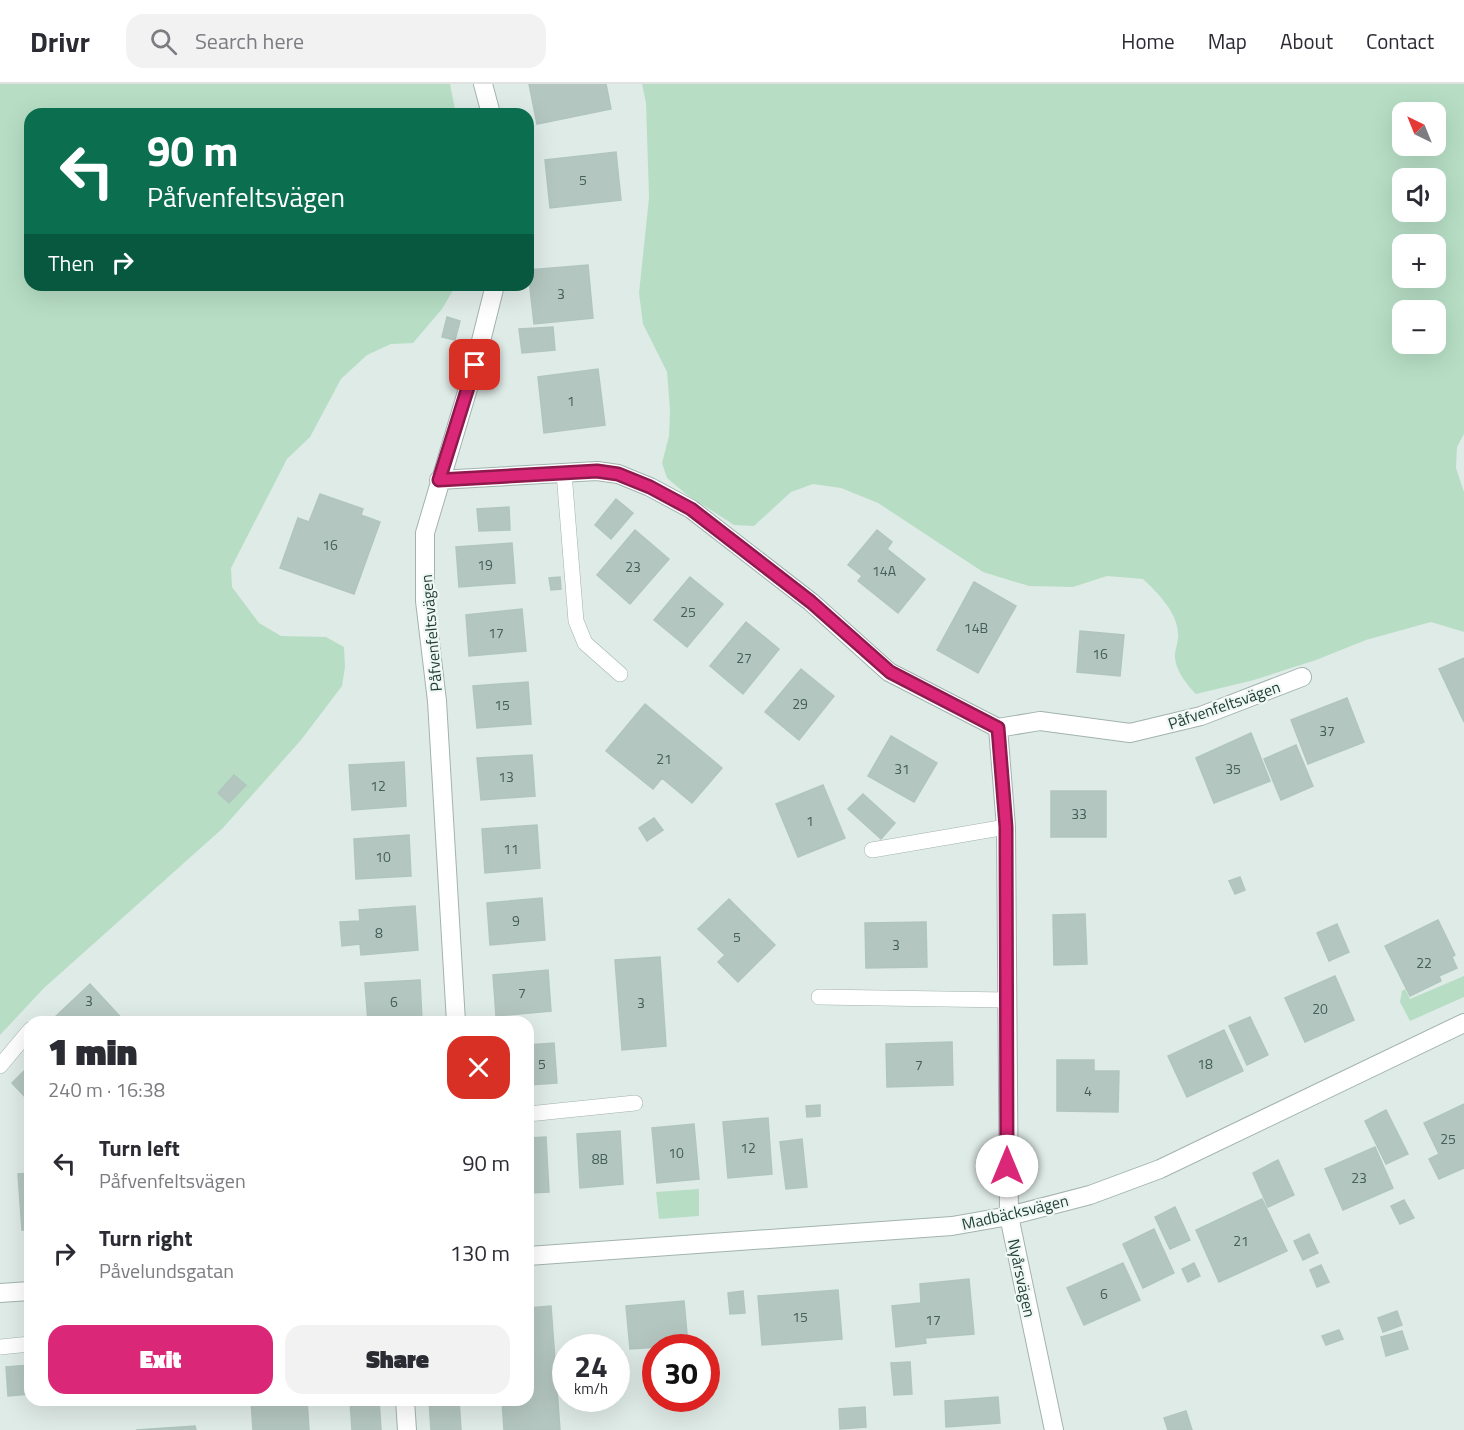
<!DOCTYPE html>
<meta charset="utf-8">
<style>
:root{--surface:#fff;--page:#f2f2f3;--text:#2b2b33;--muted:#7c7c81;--line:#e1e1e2;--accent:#db2777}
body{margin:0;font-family:"Titillium Web",sans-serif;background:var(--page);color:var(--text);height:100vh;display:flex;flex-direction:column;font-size:22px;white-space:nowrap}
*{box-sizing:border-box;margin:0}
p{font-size:20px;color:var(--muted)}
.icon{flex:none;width:33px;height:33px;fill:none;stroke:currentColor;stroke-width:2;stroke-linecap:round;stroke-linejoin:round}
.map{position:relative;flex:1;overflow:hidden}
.sheet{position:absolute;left:24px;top:932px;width:510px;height:390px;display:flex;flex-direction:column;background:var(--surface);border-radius:18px;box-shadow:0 6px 24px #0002}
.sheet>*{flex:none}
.guide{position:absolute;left:24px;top:24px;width:510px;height:183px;border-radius:18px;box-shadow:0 6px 24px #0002;background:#0b6e4f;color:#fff;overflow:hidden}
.needle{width:39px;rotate:317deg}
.tools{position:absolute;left:1392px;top:18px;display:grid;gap:12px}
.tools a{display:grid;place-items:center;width:54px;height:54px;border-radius:12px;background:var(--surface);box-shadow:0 6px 24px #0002;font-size:30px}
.speed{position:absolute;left:552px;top:1250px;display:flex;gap:12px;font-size:30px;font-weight:700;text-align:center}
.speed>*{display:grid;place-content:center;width:78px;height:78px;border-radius:50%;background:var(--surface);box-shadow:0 6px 24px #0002;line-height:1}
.speed small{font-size:15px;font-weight:400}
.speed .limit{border:9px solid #d22;background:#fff;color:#111}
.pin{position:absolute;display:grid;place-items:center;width:51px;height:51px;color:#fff;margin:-26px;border-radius:12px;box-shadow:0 3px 9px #0006}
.me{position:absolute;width:66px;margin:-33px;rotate:0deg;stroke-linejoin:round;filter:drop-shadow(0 0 4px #0008)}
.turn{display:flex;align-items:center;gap:21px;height:126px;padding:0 24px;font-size:27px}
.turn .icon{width:78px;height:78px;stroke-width:2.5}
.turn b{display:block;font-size:42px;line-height:51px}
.then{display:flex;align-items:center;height:57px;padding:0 24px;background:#0003;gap:12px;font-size:22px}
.round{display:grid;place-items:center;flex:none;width:63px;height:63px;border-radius:18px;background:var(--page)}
.summary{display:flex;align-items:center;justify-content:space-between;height:102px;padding:0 24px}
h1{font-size:36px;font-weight:800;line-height:45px}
.cta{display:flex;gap:12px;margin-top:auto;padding:12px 24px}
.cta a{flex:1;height:69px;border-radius:18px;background:var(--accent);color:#fff;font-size:24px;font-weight:800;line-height:69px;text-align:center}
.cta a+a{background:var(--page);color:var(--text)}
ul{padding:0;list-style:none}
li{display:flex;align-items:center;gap:18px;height:90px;padding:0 24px}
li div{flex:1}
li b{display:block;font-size:22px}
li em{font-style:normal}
header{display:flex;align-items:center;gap:36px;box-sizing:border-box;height:84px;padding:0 30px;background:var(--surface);border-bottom:2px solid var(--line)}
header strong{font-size:28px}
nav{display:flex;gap:33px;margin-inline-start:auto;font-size:21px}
.search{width:420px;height:54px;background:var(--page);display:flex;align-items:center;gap:15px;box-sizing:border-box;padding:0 21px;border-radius:18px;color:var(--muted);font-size:22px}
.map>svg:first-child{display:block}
.green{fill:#b7dec5;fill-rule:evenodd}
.building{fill:#b4c6c0;stroke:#b1c5bf;stroke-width:1.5}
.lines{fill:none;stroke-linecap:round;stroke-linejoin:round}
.service-casing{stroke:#a2b3af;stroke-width:16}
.minor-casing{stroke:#a2b3af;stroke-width:20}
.service{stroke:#fff;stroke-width:15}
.minor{stroke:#fff;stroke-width:18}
.route-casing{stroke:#8e194d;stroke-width:15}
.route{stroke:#db2777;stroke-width:10}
.labels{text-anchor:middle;stroke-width:4.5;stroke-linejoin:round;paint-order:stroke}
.number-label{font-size:14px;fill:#445e59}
.street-label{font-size:16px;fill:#1f3c37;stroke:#f0f8f4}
</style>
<header>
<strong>Drivr</strong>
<div class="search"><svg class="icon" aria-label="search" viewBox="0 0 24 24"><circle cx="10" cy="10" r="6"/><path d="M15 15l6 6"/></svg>Search here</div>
<nav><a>Home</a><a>Map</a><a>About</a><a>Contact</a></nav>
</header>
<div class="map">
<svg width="1464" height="1346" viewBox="0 0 1464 1346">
<rect width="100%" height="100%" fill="#dfebe7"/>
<!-- green -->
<path class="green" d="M 0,0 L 450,0 L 456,30 L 30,30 L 30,201 L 456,201 L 442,225 L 413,259 L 391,260 L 367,271 L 341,295 L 310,353 L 287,375 L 231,484 L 232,503 L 259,539 L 281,552 L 326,553 L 344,563 L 345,583 L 342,602 L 301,656 L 222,745 L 44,904 L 0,951 Z
M 642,0 L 1464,0 L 1464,350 L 1457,363 L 1456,384 L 1464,408 L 1464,548 L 1431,538 L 1366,556 L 1316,576 L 1254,596 L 1196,610 C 1187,601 1176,587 1175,574 C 1174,566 1179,558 1178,550 C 1178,529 1157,508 1143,495 L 1107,492 L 1073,503 L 1029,502 L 983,488 L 878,419 L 841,404 L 813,400 L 791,408 L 754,442 L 734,441 L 686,410 L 667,394 L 662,379 L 669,352 L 670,326 L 667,288 L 643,240 L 639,209 L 649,114 L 646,19 ZM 1402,28 L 1436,28 L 1436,62 L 1402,62 ZM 1402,94 L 1436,94 L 1436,128 L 1402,128 ZM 1402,160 L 1436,160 L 1436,194 L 1402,194 ZM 1402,226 L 1436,226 L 1436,260 L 1402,260 Z
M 1464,892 L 1464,913 L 1410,937 L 1400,918 L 1402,907 L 1405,905 L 1410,915 Z
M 699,1105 L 699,1132 L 659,1135 L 656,1108 Z"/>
<!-- building -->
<path class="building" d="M 529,0 L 606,0 L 611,25 L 537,40 Z
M 616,68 L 621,116 L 550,124 L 545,76 Z
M 588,181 L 593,234 L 534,240 L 528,186 Z
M 447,233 L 460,237 L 455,256 L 442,253 Z
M 553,243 L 555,266 L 522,269 L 519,245 Z
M 598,285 L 605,341 L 544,349 L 538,293 Z
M 320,410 L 363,425 L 361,431 L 380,438 L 354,510 L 280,484 L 298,434 L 309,438 Z
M 616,415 L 633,429 L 611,455 L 595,441 Z
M 509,423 L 510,446 L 479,447 L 477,425 Z
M 635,446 L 669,475 L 630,520 L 597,491 Z
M 877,446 L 892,458 L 887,465 L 925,495 L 898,529 L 858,497 L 862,492 L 848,481 Z
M 512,459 L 515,499 L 459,503 L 456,463 Z
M 560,493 L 561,505 L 551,506 L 549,494 Z
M 690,493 L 723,520 L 687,563 L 654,536 Z
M 974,498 L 1016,522 L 978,589 L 937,566 Z
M 522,525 L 526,567 L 469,572 L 466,531 Z
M 746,538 L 779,565 L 743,610 L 710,582 Z
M 1080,547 L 1124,551 L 1120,592 L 1077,588 Z
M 1464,574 L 1464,638 L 1439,585 Z
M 801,585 L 834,612 L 799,656 L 765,628 Z
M 528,598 L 531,640 L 477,644 L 473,602 Z
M 1347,614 L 1364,658 L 1308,680 L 1291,636 Z
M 645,620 L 722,684 L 692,719 L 662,694 L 653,705 L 606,667 Z
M 1251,649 L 1270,697 L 1214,719 L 1196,674 Z
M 891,652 L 937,679 L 914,718 L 868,692 Z
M 1296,661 L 1313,702 L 1281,716 L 1264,675 Z
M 532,671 L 535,712 L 481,716 L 477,674 Z
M 404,678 L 406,722 L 352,726 L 349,681 Z
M 234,691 L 246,701 L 229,719 L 218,709 Z
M 823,701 L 845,754 L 798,773 L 776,720 Z
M 1051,707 L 1106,707 L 1106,753 L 1051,753 Z
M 863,710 L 895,739 L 881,755 L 848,725 Z
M 654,734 L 663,746 L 647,757 L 639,744 Z
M 537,741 L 540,784 L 485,789 L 482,745 Z
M 409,751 L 411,792 L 356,795 L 354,755 Z
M 1240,793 L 1245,806 L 1235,810 L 1229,797 Z
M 542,814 L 545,856 L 490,861 L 487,819 Z
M 729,815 L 775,861 L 738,898 L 718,878 L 725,871 L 698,845 Z
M 415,822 L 418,866 L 361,871 L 360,860 L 342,862 L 340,838 L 360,837 L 359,826 Z
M 1085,830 L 1087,880 L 1054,881 L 1053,831 Z
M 1438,836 L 1455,871 L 1452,873 L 1457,884 L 1439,892 L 1441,897 L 1410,912 L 1385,862 Z
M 926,838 L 927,883 L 866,884 L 865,839 Z
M 1337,840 L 1349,868 L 1329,877 L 1317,849 Z
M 660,873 L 666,962 L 622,966 L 615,876 Z
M 548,886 L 551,927 L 496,932 L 493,891 Z
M 1335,892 L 1354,936 L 1305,958 L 1285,914 Z
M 420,896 L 422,936 L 368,938 L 365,899 Z
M 90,900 L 125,938 L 55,938 L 53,935 Z
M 1250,933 L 1268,971 L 1247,981 L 1229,942 Z
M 1224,946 L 1243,987 L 1187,1013 L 1168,972 Z
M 952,958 L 953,1001 L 887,1003 L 886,960 Z
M 554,959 L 557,999 L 528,1001 L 528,961 Z
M 1057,976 L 1094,976 L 1094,987 L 1119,987 L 1118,1028 L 1057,1027 Z
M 28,983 L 30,985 L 30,1018 L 12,999 Z
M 1464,1020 L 1464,1084 L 1439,1095 L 1429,1075 L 1439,1070 L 1424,1039 Z
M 820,1021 L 820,1032 L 807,1033 L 806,1022 Z
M 1386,1026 L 1408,1070 L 1386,1080 L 1365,1037 Z
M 768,1034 L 772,1090 L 728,1094 L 723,1038 Z
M 694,1040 L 699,1095 L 657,1099 L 652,1044 Z
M 620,1047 L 623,1100 L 580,1104 L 577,1050 Z
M 546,1053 L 549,1108 L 528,1109 L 528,1054 Z
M 802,1055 L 807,1103 L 786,1105 L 780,1058 Z
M 1375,1063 L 1393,1104 L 1343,1126 L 1325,1085 Z
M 1278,1076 L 1294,1111 L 1268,1123 L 1253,1089 Z
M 30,1089 L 30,1146 L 22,1146 L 18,1090 Z
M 1262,1115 L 1287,1167 L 1219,1198 L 1196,1146 Z
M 1404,1116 L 1414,1134 L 1400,1140 L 1391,1122 Z
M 1175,1123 L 1190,1156 L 1170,1165 L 1155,1133 Z
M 1154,1145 L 1174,1189 L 1143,1204 L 1123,1160 Z
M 1309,1150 L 1318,1169 L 1303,1176 L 1294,1157 Z
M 1123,1179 L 1140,1216 L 1084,1241 L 1067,1204 Z
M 1194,1179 L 1200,1192 L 1188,1198 L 1182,1185 Z
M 1321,1181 L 1329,1198 L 1317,1203 L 1310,1186 Z
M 969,1195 L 974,1250 L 925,1254 L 926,1259 L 896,1263 L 892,1222 L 921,1219 L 920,1200 Z
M 838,1206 L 842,1255 L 762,1261 L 758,1212 Z
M 743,1207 L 745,1229 L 730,1230 L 728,1209 Z
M 684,1217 L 688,1261 L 630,1265 L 626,1222 Z
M 551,1222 L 560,1346 L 504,1346 L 502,1316 L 528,1316 L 528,1224 Z
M 1397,1227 L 1402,1241 L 1383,1248 L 1378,1234 Z
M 1339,1246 L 1343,1255 L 1326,1261 L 1322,1252 Z
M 1402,1247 L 1408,1265 L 1386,1272 L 1381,1253 Z
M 910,1278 L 912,1310 L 894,1311 L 891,1279 Z
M 30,1281 L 30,1310 L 8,1312 L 6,1283 Z
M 998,1313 L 1000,1339 L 946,1343 L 945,1317 Z
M 251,1316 L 307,1316 L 309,1346 L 253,1346 Z
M 350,1316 L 379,1316 L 381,1346 L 352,1346 Z
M 429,1316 L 459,1316 L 461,1346 L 431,1346 Z
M 865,1323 L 866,1343 L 840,1345 L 839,1325 Z
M 1186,1327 L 1192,1346 L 1168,1346 L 1164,1334 Z
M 195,1342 L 196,1346 L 136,1346 Z"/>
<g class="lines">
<!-- service casing -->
<g class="service-casing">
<path id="service" d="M 564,389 L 576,537 L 585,559 L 620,590
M 872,766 L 1006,743
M 819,913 L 1007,916
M 0,982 L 30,946
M 528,1030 L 635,1019
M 0,1263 L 30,1260"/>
</g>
<!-- minor casing -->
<g class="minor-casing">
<path id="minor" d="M 483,0 L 491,30
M 439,396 L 597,387 L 618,390 L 650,403 L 691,425 L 811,518 L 889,588 L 998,644 L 1040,637 L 1130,649 L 1201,632 L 1302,593
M 998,644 L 1006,743 L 1009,1132 L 1054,1346
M 456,938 L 437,617 L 425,517 L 425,449 L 475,281 L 495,201
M 528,1172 L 952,1142 L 1009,1132 L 1090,1111 L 1160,1085 L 1464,939
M 0,1209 L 30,1207
M 405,1316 L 407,1346"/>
</g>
<!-- service -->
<use href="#service" class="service"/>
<!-- minor -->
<use href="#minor" class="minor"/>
</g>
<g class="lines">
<!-- route casing -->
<g class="route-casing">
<path id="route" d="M 475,281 L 439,396 L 597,387 L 618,390 L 650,403 L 691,425 L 811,518 L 890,588 L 998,644 L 1006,743 L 1007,1082"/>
</g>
<!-- route -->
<use href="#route" class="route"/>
</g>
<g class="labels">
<!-- number labels -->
<g class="number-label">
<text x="583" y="101">5</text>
<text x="561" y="215">3</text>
<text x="571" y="322">1</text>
<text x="330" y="466">16</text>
<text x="485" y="486">19</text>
<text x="633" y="488">23</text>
<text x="884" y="492">14A</text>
<text x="688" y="533">25</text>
<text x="976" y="549">14B</text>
<text x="496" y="554">17</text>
<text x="1100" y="575">16</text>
<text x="744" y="579">27</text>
<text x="800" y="625">29</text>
<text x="502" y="626">15</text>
<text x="1327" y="652">37</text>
<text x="664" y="680">21</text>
<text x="902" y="690">31</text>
<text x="1233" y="690">35</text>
<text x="506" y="698">13</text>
<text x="378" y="707">12</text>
<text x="1079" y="735">33</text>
<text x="810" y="742">1</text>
<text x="511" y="770">11</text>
<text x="383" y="778">10</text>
<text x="516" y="842">9</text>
<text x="379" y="854">8</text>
<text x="737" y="858">5</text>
<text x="896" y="866">3</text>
<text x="1424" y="884">22</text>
<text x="522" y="914">7</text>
<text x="89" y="922">3</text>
<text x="394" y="923">6</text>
<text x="641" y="924">3</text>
<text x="1320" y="930">20</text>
<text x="542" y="985">5</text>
<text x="1205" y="985">18</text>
<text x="919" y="986">7</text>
<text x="1088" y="1012">4</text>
<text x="1448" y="1060">25</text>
<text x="748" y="1069">12</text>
<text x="676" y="1074">10</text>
<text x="600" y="1080">8B</text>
<text x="1359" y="1099">23</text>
<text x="1241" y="1162">21</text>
<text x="1104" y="1215">6</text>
<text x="800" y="1238">15</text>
<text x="933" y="1241">17</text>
</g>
<!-- street labels -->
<g class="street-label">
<text transform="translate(431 549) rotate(-95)" y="6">Påfvenfeltsvägen</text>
<text transform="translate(1224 621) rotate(-19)" y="6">Påfvenfeltsvägen</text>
<text transform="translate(1015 1128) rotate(-13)" y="6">Madbäcksvägen</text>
<text transform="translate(1022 1194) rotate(78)" y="6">Nyårsvägen</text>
</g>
</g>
</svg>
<div class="tools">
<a><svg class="needle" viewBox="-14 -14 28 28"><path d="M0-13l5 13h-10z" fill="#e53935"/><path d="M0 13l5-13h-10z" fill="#7c7c81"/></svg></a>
<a><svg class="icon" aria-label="sound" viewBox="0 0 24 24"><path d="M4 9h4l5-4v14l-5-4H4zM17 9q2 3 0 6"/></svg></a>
<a>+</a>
<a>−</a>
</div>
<div class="speed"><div>24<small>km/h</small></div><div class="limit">30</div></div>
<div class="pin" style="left:475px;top:281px;background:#d93025"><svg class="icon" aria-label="arrive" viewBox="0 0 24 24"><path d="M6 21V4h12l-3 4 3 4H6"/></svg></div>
<svg class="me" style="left:1007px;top:1082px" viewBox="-20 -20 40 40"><circle r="19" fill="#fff"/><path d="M0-13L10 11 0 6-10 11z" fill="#db2777"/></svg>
<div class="guide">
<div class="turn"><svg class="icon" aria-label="left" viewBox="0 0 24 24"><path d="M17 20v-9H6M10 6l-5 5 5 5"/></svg><div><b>90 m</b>Påfvenfeltsvägen</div></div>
<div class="then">Then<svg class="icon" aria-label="right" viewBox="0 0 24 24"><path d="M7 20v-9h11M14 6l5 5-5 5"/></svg></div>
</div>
<section class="sheet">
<div class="summary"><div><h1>1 min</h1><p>240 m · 16:38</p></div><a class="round" style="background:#d93025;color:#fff"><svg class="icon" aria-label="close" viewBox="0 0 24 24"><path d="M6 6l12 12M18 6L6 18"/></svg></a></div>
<ul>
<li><svg class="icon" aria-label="left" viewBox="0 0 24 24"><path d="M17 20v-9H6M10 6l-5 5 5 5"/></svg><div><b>Turn left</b><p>Påfvenfeltsvägen</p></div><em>90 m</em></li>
<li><svg class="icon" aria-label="right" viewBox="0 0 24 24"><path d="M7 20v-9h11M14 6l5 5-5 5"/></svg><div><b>Turn right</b><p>Påvelundsgatan</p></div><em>130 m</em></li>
</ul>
<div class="cta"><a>Exit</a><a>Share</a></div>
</section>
</div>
